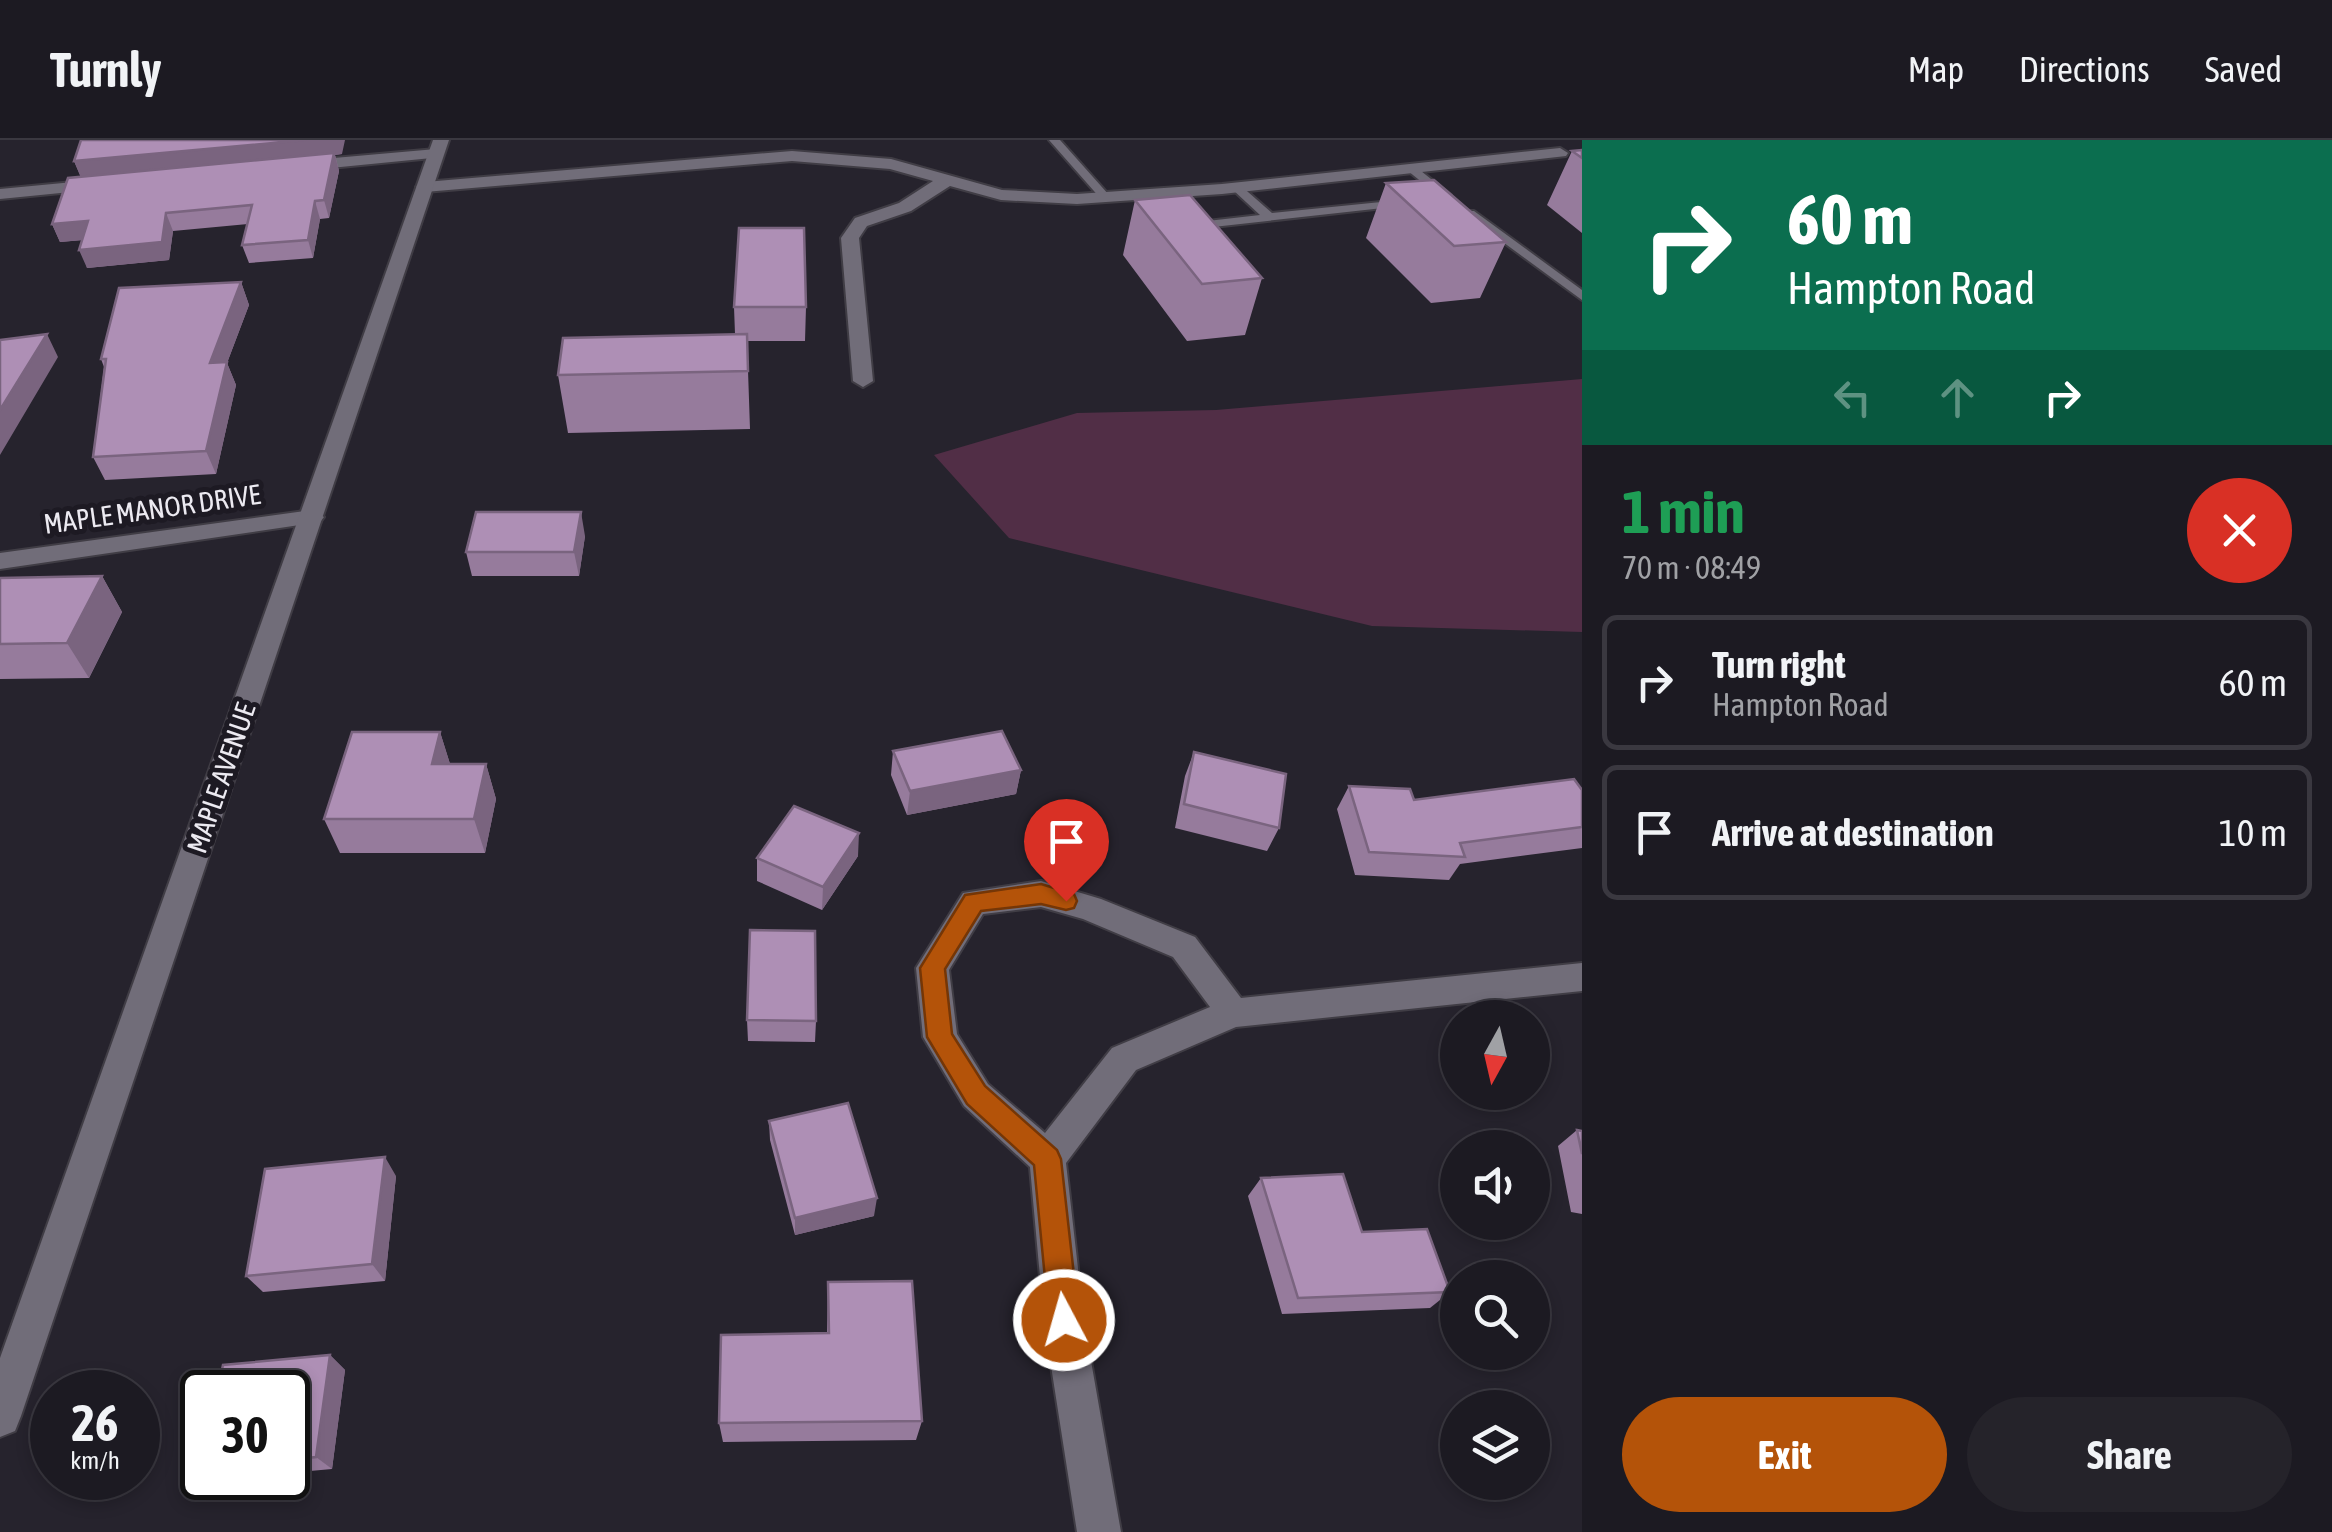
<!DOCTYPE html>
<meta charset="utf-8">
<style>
:root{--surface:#1c1a22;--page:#25232a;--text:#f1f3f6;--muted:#a0a1a5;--line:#3a3840;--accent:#b45309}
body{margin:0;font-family:"Asap Condensed",sans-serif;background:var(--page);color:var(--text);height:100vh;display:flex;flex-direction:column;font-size:38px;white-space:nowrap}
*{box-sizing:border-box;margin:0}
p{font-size:32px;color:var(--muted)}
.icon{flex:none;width:55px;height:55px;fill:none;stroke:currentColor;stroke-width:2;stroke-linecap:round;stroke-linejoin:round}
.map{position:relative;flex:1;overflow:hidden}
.details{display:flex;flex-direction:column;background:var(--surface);width:750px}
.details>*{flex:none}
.banner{background:#0b6e4f;color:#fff;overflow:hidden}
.needle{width:65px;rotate:188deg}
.tools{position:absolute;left:1440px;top:860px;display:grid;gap:20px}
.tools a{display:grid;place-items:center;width:110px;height:110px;border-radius:50%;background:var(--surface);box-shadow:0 5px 15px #0003,0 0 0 2px var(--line);font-size:50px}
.speed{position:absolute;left:30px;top:1230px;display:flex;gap:20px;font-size:50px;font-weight:700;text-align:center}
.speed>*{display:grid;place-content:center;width:130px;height:130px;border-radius:50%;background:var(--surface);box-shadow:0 5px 15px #0003,0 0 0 2px var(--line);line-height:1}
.speed small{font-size:25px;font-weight:400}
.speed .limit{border:5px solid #111;border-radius:15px;background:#fff;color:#111}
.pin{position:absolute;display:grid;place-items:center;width:85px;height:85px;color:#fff;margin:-102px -42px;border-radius:50% 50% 50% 0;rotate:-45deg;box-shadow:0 0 10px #0007}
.pin .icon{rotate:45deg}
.me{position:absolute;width:110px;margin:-55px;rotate:354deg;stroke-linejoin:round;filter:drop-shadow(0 0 8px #0008)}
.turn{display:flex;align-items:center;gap:35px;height:210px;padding:0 40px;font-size:45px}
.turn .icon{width:130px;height:130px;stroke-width:2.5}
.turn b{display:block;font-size:70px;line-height:85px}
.lanes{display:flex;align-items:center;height:95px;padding:0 40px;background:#0003;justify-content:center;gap:50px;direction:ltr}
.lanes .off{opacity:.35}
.round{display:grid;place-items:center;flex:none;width:105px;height:105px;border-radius:52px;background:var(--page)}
.head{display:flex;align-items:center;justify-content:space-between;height:170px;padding:0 40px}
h1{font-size:60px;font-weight:700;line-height:75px;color:#1e9e55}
.cta{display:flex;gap:20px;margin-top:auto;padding:20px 40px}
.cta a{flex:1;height:115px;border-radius:60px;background:var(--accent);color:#fff;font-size:40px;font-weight:700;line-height:115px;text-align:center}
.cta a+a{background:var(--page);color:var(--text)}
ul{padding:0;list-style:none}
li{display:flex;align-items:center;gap:30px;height:135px;margin:0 20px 15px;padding:0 20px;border:5px solid var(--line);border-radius:15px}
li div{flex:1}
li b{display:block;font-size:38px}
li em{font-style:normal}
header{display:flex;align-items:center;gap:60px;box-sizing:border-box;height:140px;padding:0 50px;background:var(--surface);border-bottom:2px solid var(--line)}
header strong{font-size:48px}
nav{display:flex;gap:55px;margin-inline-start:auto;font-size:35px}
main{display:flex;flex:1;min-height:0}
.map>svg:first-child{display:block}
.green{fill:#512e46}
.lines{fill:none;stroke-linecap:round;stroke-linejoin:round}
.lane-casing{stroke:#403d45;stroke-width:4}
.street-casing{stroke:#403d45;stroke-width:4}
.secondary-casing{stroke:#403d45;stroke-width:4}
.lane{fill:#716d79;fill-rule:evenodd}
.street{fill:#716d79;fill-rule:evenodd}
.secondary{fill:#716d79;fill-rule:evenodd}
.wall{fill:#967b9c}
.shaded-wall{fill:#7a647f}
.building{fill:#ae8fb5;stroke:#7a647f;stroke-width:2.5}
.route{fill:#b45309;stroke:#753606;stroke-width:2.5}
.labels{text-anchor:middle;stroke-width:10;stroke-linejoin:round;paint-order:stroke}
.street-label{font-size:28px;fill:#eceaf1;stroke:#1d1a23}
</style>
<header>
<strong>Turnly</strong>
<nav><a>Map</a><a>Directions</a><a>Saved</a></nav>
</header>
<main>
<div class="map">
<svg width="1582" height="1392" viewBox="0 0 1582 1392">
<rect width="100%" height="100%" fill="#26232d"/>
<!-- green -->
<path class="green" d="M 1582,239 L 1582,492 L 1372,486 L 1009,398 L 934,315 L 1077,273 L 1216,270 Z"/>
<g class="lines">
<!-- lane casing -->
<g class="lane-casing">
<path id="lane" d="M 1049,0 L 1060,0 L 1109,55 L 1109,59 L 1101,59 Z
M 1408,27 L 1416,27 L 1451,55 L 1451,59 L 1443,59 L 1408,31 Z
M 1232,45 L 1240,45 L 1272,73 L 1401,60 L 1407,63 L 1401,66 L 1186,90 L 1184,87 L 1190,83 L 1260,75 L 1232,49 Z
M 1466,71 L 1474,71 L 1582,150 L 1582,160 L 1466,75 Z"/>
</g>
<!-- street casing -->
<g class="street-casing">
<path id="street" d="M 1560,8 L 1568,13 L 1566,16 L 1222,54 L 1077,64 L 1001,60 L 950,46 L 911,71 L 867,86 L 859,98 L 873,241 L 863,247 L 853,241 L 841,98 L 855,78 L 899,63 L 933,41 L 890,29 L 792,21 L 425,52 L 416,47 L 425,42 L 792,11 L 891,19 L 1002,50 L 1077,54 L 1222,44 Z
M 436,9 L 442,11 L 442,17 L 300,31 L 292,26 L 300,21 Z
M 105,39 L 111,40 L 111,48 L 0,59 L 0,49 Z
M 312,370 L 324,377 L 320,382 L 0,429 L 0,413 Z
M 1041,741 L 1101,759 L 1195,797 L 1241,858 L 1582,823 L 1582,851 L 1236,887 L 1136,930 L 1066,1023 L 1084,1181 L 1121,1392 L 1077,1392 L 1044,1181 L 1030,1027 L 964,966 L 923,897 L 916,828 L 963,753 ZM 1041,767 L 1083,779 L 1173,817 L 1210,867 L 1112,908 L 1045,993 L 988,944 L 957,894 L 949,830 L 983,774 Z"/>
</g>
<!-- secondary casing -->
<g class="secondary-casing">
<path id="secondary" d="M 433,0 L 449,0 L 21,1276 L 15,1291 L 0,1297 L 0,1218 Z"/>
</g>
<!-- lane -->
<use href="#lane" class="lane"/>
<!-- street -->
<use href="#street" class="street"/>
<!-- secondary -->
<use href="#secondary" class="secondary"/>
</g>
<!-- wall -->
<path class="wall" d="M 1582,10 L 1582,93 L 1547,65 L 1572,11 Z
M 342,14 L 335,15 L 339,31 L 329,78 L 320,79 L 313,118 L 249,123 L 242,105 L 248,84 L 173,91 L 169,120 L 87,128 L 82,100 L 60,102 L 52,84 L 81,37 L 74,21 Z
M 1386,43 L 1506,102 L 1480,158 L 1431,163 L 1366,98 Z
M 1135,60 L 1262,138 L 1245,195 L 1187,201 L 1123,115 Z
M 241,142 L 249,165 L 227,223 L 236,245 L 216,334 L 105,340 L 93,317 L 104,227 L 101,219 Z
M 734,167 L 806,167 L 805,201 L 747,201 L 750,289 L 568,293 L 558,235 L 735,194 Z
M 585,396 L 579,436 L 472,436 L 466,412 Z
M 102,436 L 122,472 L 89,538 L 0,539 L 0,438 Z
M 440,592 L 450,624 L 486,624 L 496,659 L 485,713 L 340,713 L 324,679 Z
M 893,611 L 1021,630 L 1016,654 L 907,675 L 891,635 Z
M 1194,612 L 1279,688 L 1267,711 L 1175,688 L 1185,636 Z
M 1349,646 L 1414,660 L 1582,650 L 1582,708 L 1460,724 L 1449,740 L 1355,735 L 1337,669 Z
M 858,716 L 822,770 L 757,741 L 757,718 Z
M 747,880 L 816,881 L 815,902 L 748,901 Z
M 769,981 L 874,1076 L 795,1095 L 770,1000 Z
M 1577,990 L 1582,991 L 1582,1074 L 1571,1072 L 1558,1006 Z
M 396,1036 L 385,1141 L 263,1152 L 246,1136 Z
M 1261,1038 L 1362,1092 L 1450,1152 L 1430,1168 L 1282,1174 L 1248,1056 Z
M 828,1142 L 922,1281 L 916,1300 L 723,1302 L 719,1283 L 827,1194 Z
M 330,1215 L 345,1230 L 332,1329 L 288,1333 L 288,1252 Z"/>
<!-- shaded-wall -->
<path class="shaded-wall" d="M 306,0 L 345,0 L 342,14 L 335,15 L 339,31 L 329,78 L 324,60 L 81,38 L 74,21 Z
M 315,61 L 320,79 L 313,118 L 308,100 Z
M 166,73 L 173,91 L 169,120 L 87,128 L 79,110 Z
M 88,81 L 96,99 L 60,102 L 52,84 Z
M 241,142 L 249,165 L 227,223 L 236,245 L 216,334 L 206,311 L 210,223 Z
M 47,194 L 58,217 L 0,315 L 0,270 Z
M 581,372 L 585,396 L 579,436 L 574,412 Z
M 102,436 L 122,472 L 89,538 L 67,503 Z
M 440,592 L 451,627 L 432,624 Z
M 486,624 L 496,659 L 485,713 L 474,679 Z
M 1021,630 L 1016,654 L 907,675 L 910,651 Z
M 859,693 L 858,716 L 822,770 L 823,747 Z
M 385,1017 L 396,1036 L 385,1141 L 372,1124 Z
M 877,1058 L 874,1076 L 795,1095 L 795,1078 Z
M 330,1215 L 345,1230 L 332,1329 L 316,1317 Z"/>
<!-- building -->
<path class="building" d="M 81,0 L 306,0 L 74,21 Z
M 1582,10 L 1582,18 L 1572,11 Z
M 334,13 L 324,60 L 315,61 L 308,100 L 242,105 L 252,65 L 166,73 L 162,102 L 79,110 L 88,81 L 52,84 L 68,38 Z
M 1434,40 L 1506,102 L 1454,106 L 1386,43 Z
M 1190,55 L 1262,138 L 1202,144 L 1135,60 Z
M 739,88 L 804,88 L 806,167 L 734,167 Z
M 241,142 L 210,223 L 227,222 L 206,311 L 93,317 L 106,219 L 101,219 L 119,148 Z
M 47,194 L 0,270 L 0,200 Z
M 747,194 L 748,231 L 558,235 L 563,198 Z
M 476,372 L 581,372 L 574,412 L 466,412 Z
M 102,436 L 67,503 L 0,504 L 0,438 Z
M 1002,591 L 1021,630 L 910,651 L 893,611 Z
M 352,592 L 440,592 L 432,624 L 486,624 L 474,679 L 324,679 Z
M 1194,612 L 1286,634 L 1279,688 L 1184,664 Z
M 1574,639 L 1582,650 L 1582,687 L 1460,703 L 1465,717 L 1369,712 L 1349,646 L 1410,649 L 1414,660 Z
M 794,666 L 859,693 L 823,747 L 757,718 Z
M 750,790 L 815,791 L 816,881 L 747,880 Z
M 848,963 L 877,1058 L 795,1078 L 769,981 Z
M 1577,990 L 1582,991 L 1582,1014 Z
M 385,1017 L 372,1124 L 246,1136 L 265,1029 Z
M 1343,1034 L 1362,1092 L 1427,1089 L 1450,1152 L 1298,1158 L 1261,1038 Z
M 912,1141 L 922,1281 L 719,1283 L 721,1195 L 829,1193 L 828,1142 Z
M 330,1215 L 316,1317 L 288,1320 L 288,1252 L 217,1252 L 223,1225 Z"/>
<!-- route -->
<path class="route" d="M 1041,744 L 1074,754 L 1077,761 L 1074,768 L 1066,770 L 1041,764 L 981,771 L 945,829 L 952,894 L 985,946 L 1057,1010 L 1061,1019 L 1079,1180 L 1075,1191 L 1064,1196 L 1054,1191 L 1049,1180 L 1034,1025 L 967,964 L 927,897 L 920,828 L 965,755 Z"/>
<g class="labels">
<!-- street labels -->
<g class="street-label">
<text transform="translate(152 369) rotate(-8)" y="10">MAPLE MANOR DRIVE</text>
<text transform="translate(221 638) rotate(-71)" y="10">MAPLE AVENUE</text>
</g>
</g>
</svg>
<div class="tools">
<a><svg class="needle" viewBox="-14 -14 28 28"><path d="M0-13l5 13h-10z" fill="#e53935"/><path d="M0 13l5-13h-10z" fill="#a0a1a5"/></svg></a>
<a><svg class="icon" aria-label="sound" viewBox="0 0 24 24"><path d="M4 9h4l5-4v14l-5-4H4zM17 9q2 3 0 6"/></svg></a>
<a><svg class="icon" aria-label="search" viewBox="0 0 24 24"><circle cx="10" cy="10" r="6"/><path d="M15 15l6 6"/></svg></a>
<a><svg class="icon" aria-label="layers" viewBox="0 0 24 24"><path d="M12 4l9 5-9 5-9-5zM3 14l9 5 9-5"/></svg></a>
</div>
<div class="speed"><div>26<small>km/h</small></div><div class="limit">30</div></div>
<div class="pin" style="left:1066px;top:761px;background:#d93025"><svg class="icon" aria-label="arrive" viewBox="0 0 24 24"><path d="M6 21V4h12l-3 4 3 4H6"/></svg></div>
<svg class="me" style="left:1064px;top:1180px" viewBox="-20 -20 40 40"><circle r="17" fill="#b45309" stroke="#fff" stroke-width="3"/><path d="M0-11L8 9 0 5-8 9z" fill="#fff"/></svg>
</div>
<section class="details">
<div class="banner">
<div class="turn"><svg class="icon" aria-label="right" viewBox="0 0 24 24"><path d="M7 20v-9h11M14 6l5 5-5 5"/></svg><div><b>60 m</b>Hampton Road</div></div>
<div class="lanes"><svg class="icon off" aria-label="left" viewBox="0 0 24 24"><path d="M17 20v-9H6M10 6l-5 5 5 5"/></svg><svg class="icon off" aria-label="ahead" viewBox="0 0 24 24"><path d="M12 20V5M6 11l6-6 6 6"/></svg><svg class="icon" aria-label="right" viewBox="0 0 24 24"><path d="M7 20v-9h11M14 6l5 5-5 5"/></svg></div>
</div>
<div class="head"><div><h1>1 min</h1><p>70 m · 08:49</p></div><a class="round" style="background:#d93025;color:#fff"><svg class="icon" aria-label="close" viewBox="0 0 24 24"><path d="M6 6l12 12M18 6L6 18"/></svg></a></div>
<ul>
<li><svg class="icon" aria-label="right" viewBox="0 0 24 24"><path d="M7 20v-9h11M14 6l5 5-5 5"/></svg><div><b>Turn right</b><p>Hampton Road</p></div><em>60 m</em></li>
<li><svg class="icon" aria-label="arrive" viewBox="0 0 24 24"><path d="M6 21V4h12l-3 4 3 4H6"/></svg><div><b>Arrive at destination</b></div><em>10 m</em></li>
</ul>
<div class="cta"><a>Exit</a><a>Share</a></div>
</section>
</main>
